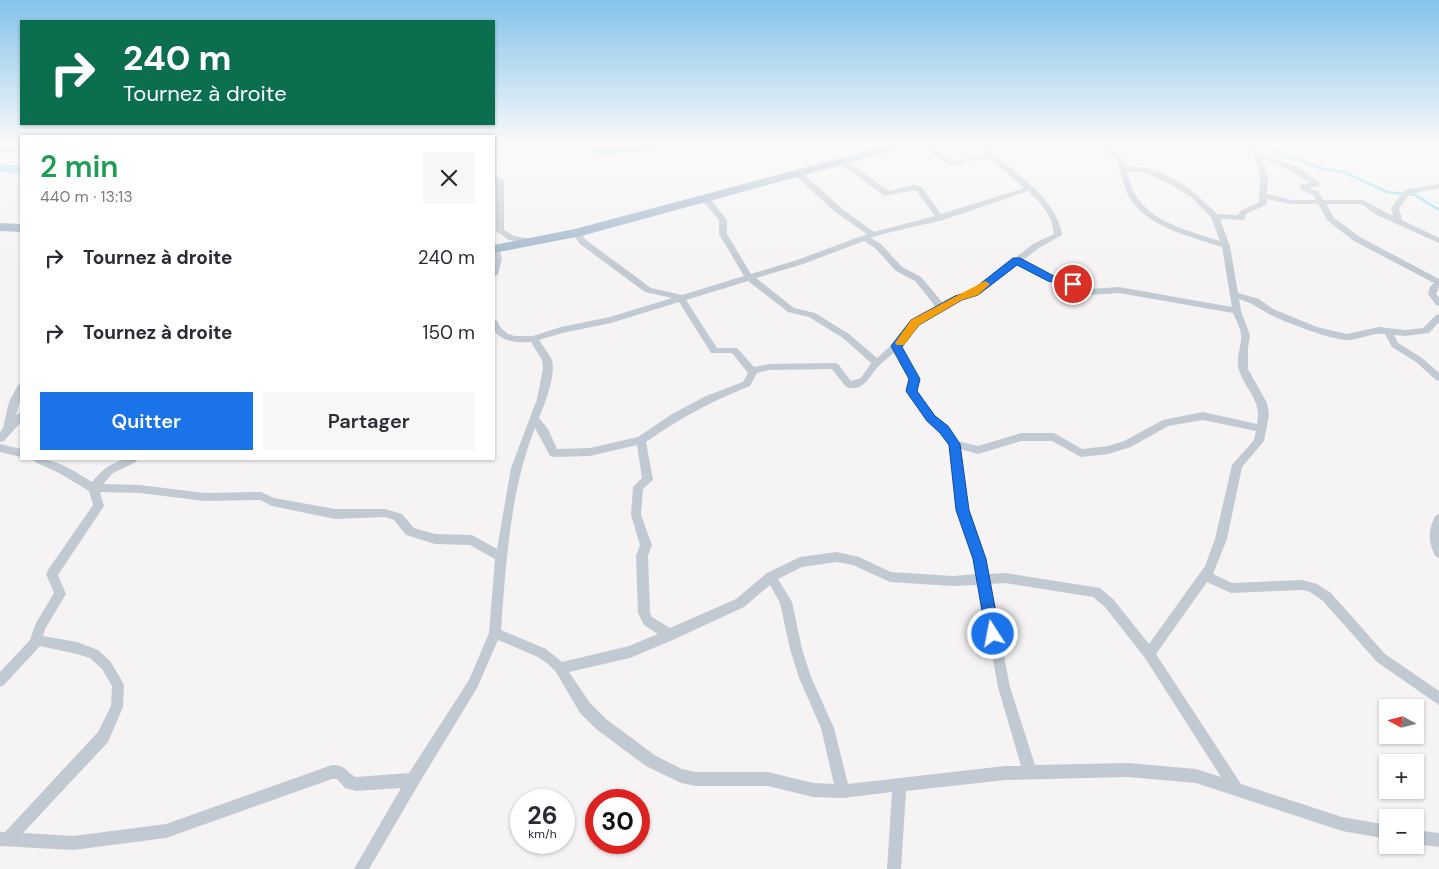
<!DOCTYPE html>
<html lang="fr">
<meta charset="utf-8">
<style>
:root{--surface:#fff;--page:#f7f7f7;--text:#2b2b33;--muted:#7c7c81;--accent:#1a73e8}
body{margin:0;font-family:"DM Sans",sans-serif;background:var(--page);color:var(--text);height:100vh;display:flex;flex-direction:column;font-size:19px;white-space:nowrap}
*{box-sizing:border-box;margin:0}
p{font-size:16px;color:var(--muted)}
.icon{flex:none;width:28px;height:28px;fill:none;stroke:currentColor;stroke-width:2;stroke-linecap:round;stroke-linejoin:round}
.map{position:relative;flex:1;overflow:hidden}
.side{position:absolute;left:20px;top:135px;width:475px;height:325px;display:flex;flex-direction:column;background:var(--surface);border-radius:0px;box-shadow:0 1px 4px #0004}
.side>*{flex:none}
.guide{position:absolute;left:20px;top:20px;width:475px;height:105px;border-radius:0px;box-shadow:0 1px 4px #0004;background:#0b6e4f;color:#fff;overflow:hidden}
.needle{width:32px;rotate:277deg}
.controls{position:absolute;left:1379px;top:699px;display:grid;gap:10px}
.controls a{display:grid;place-items:center;width:45px;height:45px;border-radius:0px;background:var(--surface);box-shadow:0 1px 4px #0004;font-size:25px}
.speed{position:absolute;left:510px;top:789px;display:flex;gap:10px;font-size:25px;font-weight:700;text-align:center}
.speed>*{display:grid;place-content:center;width:65px;height:65px;border-radius:50%;background:var(--surface);box-shadow:0 1px 4px #0004;line-height:1}
.speed small{font-size:12px;font-weight:400}
.speed .limit{border:8px solid #d22;background:#fff;color:#111}
.pin{position:absolute;display:grid;place-items:center;width:42px;height:42px;color:#fff;margin:-21px;border:2px solid #fff;border-radius:50%;box-shadow:0 1px 5px #0007}
.me{position:absolute;width:55px;margin:-28px;rotate:349deg;stroke-linejoin:round;filter:drop-shadow(0 0 4px #0008)}
.turn{display:flex;align-items:center;gap:18px;height:105px;padding:0 20px;font-size:22px}
.turn .icon{width:65px;height:65px;stroke-width:2.5}
.turn b{display:block;font-size:35px;line-height:42px}
.round{display:grid;place-items:center;flex:none;width:52px;height:52px;border-radius:0px;background:var(--page)}
.head{display:flex;align-items:center;justify-content:space-between;height:85px;padding:0 20px}
h1{font-size:30px;font-weight:600;line-height:38px;color:#1e9e55}
.cta{display:flex;gap:10px;margin-top:auto;padding:10px 20px}
.cta a{flex:1;height:58px;border-radius:0px;background:var(--accent);color:#fff;font-size:20px;font-weight:600;line-height:58px;text-align:center}
.cta a+a{background:var(--page);color:var(--text)}
ul{padding:0;list-style:none}
li{display:flex;align-items:center;gap:15px;height:75px;padding:0 20px}
li div{flex:1}
li b{display:block;font-size:19px}
li em{font-style:normal}
.map>svg:first-child{display:block}
.lines{fill:none;stroke-linecap:round;stroke-linejoin:round}
.stream{stroke:#90daee;stroke-width:2.5}
.river{fill:#90daee;fill-rule:evenodd}
.minor{fill:#c1cad2;fill-rule:evenodd}
.trunk{fill:#9fb4c9;fill-rule:evenodd}
.route{fill:#1a73e8;stroke:#114b97}
.slow{fill:#f59e0b}
</style>
<div class="map">
<svg width="1439" height="869" viewBox="0 0 1439 869">
<rect width="100%" height="100%" fill="#f5f3f3"/>
<g class="lines">
<!-- stream -->
<path class="stream" d="M 1263,146 L 1323,169 L 1344,172 L 1387,192 L 1415,195 L 1439,210"/>
<!-- river -->
<path class="river" d="M 494,146 L 511,146 L 494,154 Z
M 582,146 L 603,148 L 666,146 L 660,150 L 601,156 Z
M 0,164 L 21,166 L 21,174 L 0,172 Z"/>
<!-- minor -->
<path class="minor" d="M 920,146 L 928,146 L 953,162 L 985,154 L 977,146 L 984,146 C 1010,168 1058,199 1062,235 L 1039,248 L 1023,260 L 1053,277 L 1076,281 L 1090,289 L 1119,287 L 1232,307 L 1222,247 C 1192,237 1150,228 1131,200 C 1123,189 1123,175 1117,163 C 1114,156 1108,152 1103,146 C 1115,146 1121,155 1126,166 C 1133,167 1142,167 1149,169 C 1176,176 1198,195 1217,214 L 1238,215 L 1240,211 L 1259,202 L 1260,176 L 1254,154 L 1242,146 L 1250,146 L 1268,157 L 1297,167 L 1319,182 L 1319,186 L 1308,188 L 1319,192 L 1323,200 L 1363,200 L 1393,216 L 1391,208 L 1405,190 L 1439,184 L 1439,188 L 1410,194 L 1399,208 L 1402,220 L 1439,238 L 1439,243 L 1377,215 L 1361,204 L 1326,204 L 1334,218 L 1360,237 L 1439,279 L 1439,287 L 1436,294 L 1439,297 L 1439,306 L 1436,305 L 1428,294 L 1430,287 L 1434,283 L 1354,241 L 1328,221 L 1318,204 L 1291,204 L 1267,199 L 1266,205 L 1246,214 L 1244,220 L 1220,219 L 1230,246 L 1238,293 L 1259,299 L 1273,309 L 1317,327 L 1347,334 L 1379,327 L 1405,330 L 1423,328 L 1436,315 L 1439,314 L 1439,322 L 1429,333 L 1405,336 L 1394,335 L 1398,343 L 1422,358 L 1439,373 L 1439,381 L 1436,380 L 1416,362 L 1392,347 L 1385,334 C 1372,332 1360,340 1347,340 C 1331,340 1281,321 1267,313 C 1255,306 1252,303 1239,299 L 1241,311 L 1250,335 L 1248,348 L 1248,369 L 1267,403 L 1269,415 L 1264,441 L 1242,467 L 1227,539 L 1213,574 L 1232,583 L 1302,580 L 1317,584 L 1331,593 L 1385,654 L 1439,691 L 1439,705 L 1377,662 L 1323,601 L 1310,592 L 1302,590 L 1231,593 L 1207,582 L 1156,654 L 1241,784 L 1342,817 L 1388,825 L 1388,839 L 1342,831 L 1196,783 L 1128,777 L 1005,780 L 906,791 L 901,869 L 887,869 L 892,792 L 843,798 L 813,797 L 768,786 L 696,786 L 681,783 L 646,766 L 596,729 L 580,713 L 556,672 L 548,664 L 538,657 L 498,640 L 477,688 L 418,785 L 369,869 L 354,869 L 401,788 L 356,791 L 345,788 L 337,779 L 332,779 L 166,838 L 73,850 L 0,846 L 0,832 L 5,832 L 98,732 L 111,706 L 112,686 L 102,669 L 90,658 L 77,654 L 40,646 L 4,685 L 0,687 L 0,672 L 30,640 L 36,623 L 54,593 L 46,574 L 48,570 L 93,505 L 89,491 L 59,473 L 35,462 L 34,459 C 58,459 72,470 92,482 C 106,466 115,459 137,459 L 136,462 L 113,473 L 103,484 L 140,485 L 204,493 L 261,492 L 274,498 L 335,509 L 385,509 L 402,514 L 414,528 L 435,534 L 472,535 L 497,549 L 511,468 L 537,399 L 543,369 L 542,360 L 531,342 C 517,343 503,342 494,331 L 494,320 L 497,321 L 501,328 L 508,334 L 515,336 L 533,336 L 561,327 L 610,317 L 672,298 L 645,292 L 580,244 L 572,233 L 573,231 L 579,231 L 586,240 L 651,288 L 682,295 L 744,276 L 719,234 L 719,220 L 702,200 L 702,196 L 708,196 L 727,220 L 727,234 L 751,274 L 797,260 L 867,234 L 835,212 L 795,175 L 795,171 L 801,171 L 841,208 L 874,232 L 935,216 L 916,190 L 885,196 L 840,164 L 840,160 L 846,160 L 889,191 L 913,185 L 921,186 L 941,214 L 1024,188 L 988,157 L 952,166 ZM 1262,159 L 1291,171 L 1310,183 L 1301,184 L 1300,189 L 1313,195 L 1316,200 L 1291,200 L 1267,194 L 1268,176 ZM 1127,171 L 1146,173 L 1170,184 L 1191,197 L 1211,217 L 1220,241 C 1193,232 1156,224 1138,199 C 1132,191 1130,180 1127,171 ZM 1028,191 C 1041,202 1053,217 1054,234 L 1033,244 L 972,291 L 955,296 L 943,303 L 921,277 L 902,267 L 881,244 L 871,238 L 883,234 L 943,220 ZM 864,241 L 875,248 L 896,271 L 915,281 L 936,307 L 912,321 L 903,335 L 877,358 L 849,334 L 815,313 L 794,308 L 756,278 L 803,264 ZM 1018,264 L 1048,281 L 1071,285 L 1089,295 L 1119,293 L 1233,313 C 1236,320 1241,329 1241,335 C 1242,346 1235,359 1239,370 C 1246,391 1262,400 1257,424 L 1203,412 L 1163,420 L 1124,441 L 1108,446 L 1082,449 L 1054,433 L 1021,433 L 978,446 L 957,441 L 948,426 L 934,415 L 917,391 L 919,379 L 901,347 L 909,339 L 918,325 L 961,300 L 978,295 ZM 748,281 L 788,312 L 809,317 L 843,338 L 871,363 L 861,378 L 851,381 L 838,364 L 835,363 L 769,364 L 754,367 L 737,348 L 717,348 L 686,300 ZM 679,302 L 711,353 L 732,353 L 748,373 L 743,382 L 706,396 L 672,414 L 638,437 L 590,448 L 557,449 L 548,429 L 539,418 C 545,404 556,375 552,360 C 549,354 543,346 539,340 L 562,333 L 611,323 ZM 895,352 L 909,379 L 907,391 L 909,393 L 928,421 L 940,432 L 949,445 L 957,510 L 974,559 L 977,574 L 953,576 L 891,572 L 859,557 L 837,552 L 800,557 L 767,573 L 736,599 L 670,628 L 652,617 L 650,613 L 648,556 L 652,545 L 641,515 L 643,489 L 653,480 L 646,442 C 682,417 710,402 750,386 L 757,373 L 769,370 L 832,369 L 846,387 C 864,392 868,378 877,368 C 882,362 889,357 895,352 ZM 1203,420 L 1256,431 L 1254,440 L 1232,465 L 1215,539 L 1205,566 L 1149,644 L 1113,599 L 1100,588 L 1005,573 L 989,574 L 986,559 L 967,510 L 960,449 L 978,454 L 1021,441 L 1052,441 L 1081,457 L 1108,454 L 1131,447 L 1168,426 ZM 535,428 L 550,456 L 554,457 L 590,456 L 637,445 L 642,478 L 633,487 L 631,515 L 640,545 L 636,556 L 638,613 L 644,625 L 658,634 L 629,646 L 562,662 L 546,649 L 501,630 C 506,562 510,491 535,428 ZM 100,492 L 140,493 L 204,501 L 260,500 L 272,506 L 335,519 L 385,517 L 394,520 L 406,535 L 435,544 L 470,545 L 495,559 L 489,633 L 469,680 L 409,773 L 356,777 C 345,772 347,765 332,765 L 166,824 L 73,836 L 23,833 L 108,742 L 123,707 L 124,685 L 122,681 L 110,661 L 98,650 L 77,642 L 43,636 L 45,629 L 66,594 L 58,575 L 104,506 ZM 837,562 L 853,565 L 890,582 L 953,586 L 979,585 L 998,687 L 1021,766 L 1005,766 L 848,784 L 834,728 L 811,677 L 802,649 L 792,602 L 778,579 L 802,567 ZM 1005,583 L 1093,597 L 1105,607 L 1145,658 L 1221,777 L 1196,769 L 1128,763 L 1035,765 L 1010,687 L 990,584 ZM 770,585 L 780,603 L 790,649 L 799,678 L 821,728 L 834,784 L 813,783 L 768,772 L 696,772 L 682,769 L 656,756 L 606,719 L 590,703 L 569,672 L 630,658 L 675,639 L 744,607 Z
M 21,147 L 21,151 L 0,153 L 0,149 Z
M 494,175 L 504,180 L 504,230 L 514,236 L 537,240 L 537,244 L 509,240 L 496,231 L 496,181 L 494,180 Z
M 494,247 L 499,247 L 502,259 L 498,274 L 494,277 Z
M 21,384 L 21,397 L 16,415 L 21,412 L 21,422 L 4,441 L 0,442 L 0,432 L 3,428 L 9,402 L 18,385 Z
M 0,444 L 21,449 L 21,457 L 0,452 Z
M 1439,514 L 1439,558 L 1435,556 C 1428,542 1428,530 1435,516 Z
M 1415,830 L 1439,833 L 1439,847 L 1415,844 Z"/>
<!-- trunk -->
<path class="trunk" d="M 886,146 L 905,146 L 903,148 L 581,236 L 494,253 L 494,245 L 575,229 Z
M 0,223 L 21,224 L 21,232 L 0,231 Z"/>
</g>
<!-- sky -->
<linearGradient id="sky" x2="0" y2="1"><stop stop-color="#85c3ea"/><stop offset="0.54" stop-color="#fafafa"/><stop offset="1" stop-color="#fafafa" stop-opacity="0"/></linearGradient>
<rect width="1439" height="268" fill="url(#sky)"/>
<!-- route -->
<path class="route" d="M 1013,258 L 1020,258 L 1054,276 L 1078,284 L 1073,287 L 1048,281 L 1017,265 L 978,295 L 962,300 L 919,325 L 902,347 L 920,379 L 917,391 L 935,416 L 948,426 L 960,444 L 969,510 L 986,559 L 1000,634 L 998,639 L 993,641 L 988,639 L 986,634 L 973,559 L 956,510 L 949,445 L 940,433 L 927,421 L 908,394 L 906,391 L 909,379 L 891,346 L 911,320 L 955,296 L 971,291 Z"/>
<!-- slow -->
<path class="slow" d="M 985,281 L 990,284 L 978,295 L 962,300 L 919,325 L 904,345 L 897,345 L 895,343 L 911,320 Z"/>
</svg>
<div class="controls">
<a><svg class="needle" viewBox="-14 -14 28 28"><path d="M0-13l5 13h-10z" fill="#e53935"/><path d="M0 13l5-13h-10z" fill="#7c7c81"/></svg></a>
<a>+</a>
<a>−</a>
</div>
<div class="speed"><div>26<small>km/h</small></div><div class="limit">30</div></div>
<div class="pin" style="left:1073px;top:284px;background:#d93025"><svg class="icon" aria-label="arrive" viewBox="0 0 24 24"><path d="M6 21V4h12l-3 4 3 4H6"/></svg></div>
<svg class="me" style="left:993px;top:634px" viewBox="-20 -20 40 40"><circle r="17" fill="#1a73e8" stroke="#fff" stroke-width="3"/><path d="M0-11L8 9 0 5-8 9z" fill="#fff"/></svg>
<div class="guide">
<div class="turn"><svg class="icon" aria-label="right" viewBox="0 0 24 24"><path d="M7 20v-9h11M14 6l5 5-5 5"/></svg><div><b>240 m</b>Tournez à droite</div></div>
</div>
<section class="side">
<div class="head"><div><h1>2 min</h1><p>440 m · 13:13</p></div><a class="round"><svg class="icon" aria-label="close" viewBox="0 0 24 24"><path d="M6 6l12 12M18 6L6 18"/></svg></a></div>
<ul>
<li><svg class="icon" aria-label="right" viewBox="0 0 24 24"><path d="M7 20v-9h11M14 6l5 5-5 5"/></svg><div><b>Tournez à droite</b></div><em>240 m</em></li>
<li><svg class="icon" aria-label="right" viewBox="0 0 24 24"><path d="M7 20v-9h11M14 6l5 5-5 5"/></svg><div><b>Tournez à droite</b></div><em>150 m</em></li>
</ul>
<div class="cta"><a>Quitter</a><a>Partager</a></div>
</section>
</div>
